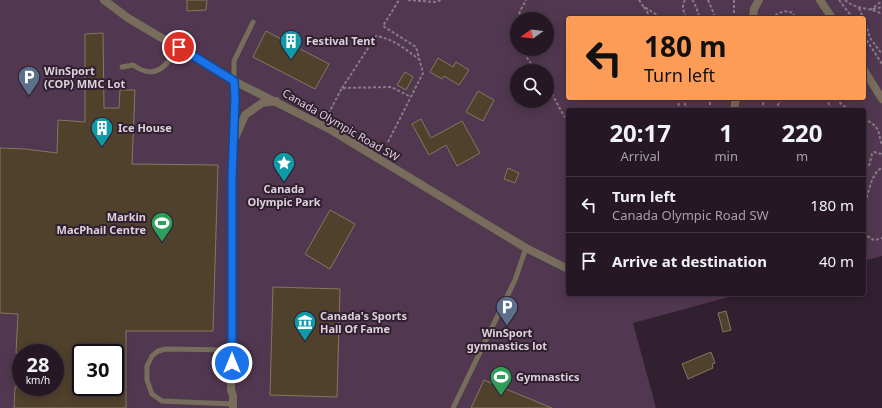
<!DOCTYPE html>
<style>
:root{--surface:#251824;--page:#2d212c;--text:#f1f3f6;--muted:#a3a0a6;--line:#423741}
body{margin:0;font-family:"Noto Sans",sans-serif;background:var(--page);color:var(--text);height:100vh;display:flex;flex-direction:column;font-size:15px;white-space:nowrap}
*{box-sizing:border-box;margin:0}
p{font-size:13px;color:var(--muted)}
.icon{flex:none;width:22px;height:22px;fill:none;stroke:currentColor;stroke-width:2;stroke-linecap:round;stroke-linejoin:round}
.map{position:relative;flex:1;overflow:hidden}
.sheet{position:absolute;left:566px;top:108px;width:300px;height:188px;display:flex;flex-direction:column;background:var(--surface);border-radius:4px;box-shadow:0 2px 10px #0003,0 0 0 1px var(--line)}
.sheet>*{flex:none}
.guide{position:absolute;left:566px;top:16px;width:300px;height:84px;border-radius:4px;box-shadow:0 2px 10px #0003,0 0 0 1px var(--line);background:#fd9c56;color:#111;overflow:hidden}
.needle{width:26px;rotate:255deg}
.controls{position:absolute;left:510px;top:12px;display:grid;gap:8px}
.controls a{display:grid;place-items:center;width:44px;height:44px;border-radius:50%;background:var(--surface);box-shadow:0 2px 10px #0003,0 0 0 1px var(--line);font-size:20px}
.speed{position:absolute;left:12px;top:344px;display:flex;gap:8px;font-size:20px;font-weight:700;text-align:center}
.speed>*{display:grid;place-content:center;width:52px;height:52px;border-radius:50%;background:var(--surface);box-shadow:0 2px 10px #0003,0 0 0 1px var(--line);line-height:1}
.speed small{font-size:10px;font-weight:400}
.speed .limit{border:2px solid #111;border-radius:6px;background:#fff;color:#111}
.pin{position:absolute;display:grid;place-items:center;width:34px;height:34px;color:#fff;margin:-17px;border:2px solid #fff;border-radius:50%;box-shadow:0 1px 4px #0007}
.me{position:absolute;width:44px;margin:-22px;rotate:0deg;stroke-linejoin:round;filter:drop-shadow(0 0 3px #0008)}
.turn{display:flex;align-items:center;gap:14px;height:84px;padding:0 12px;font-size:18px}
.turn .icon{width:52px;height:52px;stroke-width:2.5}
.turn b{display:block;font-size:28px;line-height:34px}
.eta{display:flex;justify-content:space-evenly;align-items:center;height:68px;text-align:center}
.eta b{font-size:24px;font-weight:700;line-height:28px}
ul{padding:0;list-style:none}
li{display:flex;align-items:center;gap:12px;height:56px;padding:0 12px;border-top:1px solid var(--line)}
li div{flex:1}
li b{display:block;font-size:15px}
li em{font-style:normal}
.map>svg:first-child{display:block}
.green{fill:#51374f;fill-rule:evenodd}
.building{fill:#50412d;stroke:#877661;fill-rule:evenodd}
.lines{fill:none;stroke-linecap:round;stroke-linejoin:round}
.lane-casing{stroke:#4c3c4b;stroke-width:7}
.street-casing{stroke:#4c3c4b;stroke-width:10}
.path{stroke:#887a87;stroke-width:2;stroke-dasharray:3 2;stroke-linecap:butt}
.lane{stroke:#786c5c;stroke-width:5}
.street{stroke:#786c5c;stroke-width:8}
.route-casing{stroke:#114b97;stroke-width:10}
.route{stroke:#1a73e8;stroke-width:7}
.labels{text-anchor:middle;stroke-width:4;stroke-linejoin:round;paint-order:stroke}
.poi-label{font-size:11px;font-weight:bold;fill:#dcd1db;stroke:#312030;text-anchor:start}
.street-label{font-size:11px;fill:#dcd1db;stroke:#312030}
</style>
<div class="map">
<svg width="882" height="408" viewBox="0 0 882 408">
<rect width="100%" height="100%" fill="#312030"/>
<!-- green -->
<path class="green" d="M 0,0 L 882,0 L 882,256 L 864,261 L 864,110 L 568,110 L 568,294 L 740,294 L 633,323 L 656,408 L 0,408 ZM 568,18 L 864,18 L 864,98 L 568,98 ZM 517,19 L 547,19 L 547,49 L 517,49 ZM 517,71 L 547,71 L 547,101 L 517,101 ZM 21,353 L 55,353 L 55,387 L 21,387 ZM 81,353 L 115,353 L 115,387 L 81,387 Z"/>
<!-- building -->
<path class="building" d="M 187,0 L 207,0 L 206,10 L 187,11 Z
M 266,31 L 329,64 L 315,89 L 253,57 Z
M 103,33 L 104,108 L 119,108 L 120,90 L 135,90 L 132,164 L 218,165 L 213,331 L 126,331 L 126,408 L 14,408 L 15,387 L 55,387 L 55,353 L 16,353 L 18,314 L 0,313 L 0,148 L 25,149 L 57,153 L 58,120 L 85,122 L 85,34 ZM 81,353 L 115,353 L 115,387 L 81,387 Z
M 438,58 L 453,67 L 456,62 L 469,70 L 459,85 L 444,76 L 442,79 L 430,72 Z
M 405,72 L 413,77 L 406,90 L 397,85 Z
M 478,91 L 494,100 L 483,121 L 466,112 Z
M 421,119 L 431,138 L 462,121 L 480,153 L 457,166 L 446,145 L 429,155 L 412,124 Z
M 508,168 L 519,173 L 515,183 L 504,179 Z
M 330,210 L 355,224 L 330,269 L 305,254 Z
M 273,287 L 340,289 L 337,397 L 270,395 Z
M 726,311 L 731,330 L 723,332 L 718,313 Z
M 711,352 L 715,363 L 712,364 L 713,368 L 688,379 L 682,364 Z
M 484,380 L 552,408 L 471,408 Z"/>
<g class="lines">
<!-- lane casing -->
<g class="lane-casing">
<path id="lane" d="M 122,67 L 133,65 C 156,81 166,66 179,47
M 234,81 L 234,61 L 253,22
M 232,350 L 166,349 L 158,351 L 152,356 L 147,366 L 147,380 L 152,394 L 162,401 L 233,404
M 453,408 L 515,280 L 526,248"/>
</g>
<!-- street casing -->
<g class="street-casing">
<path id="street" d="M 104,0 L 128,18 L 234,81 L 331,130 L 526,248 L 568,269
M 820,0 L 832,18
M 753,18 L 754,9 L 759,0
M 864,70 L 882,99
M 734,110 L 736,98
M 236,136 L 245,115 L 262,103 L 276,101
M 233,408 L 233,396 L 231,390 L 232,178 L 235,98 L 234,81"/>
</g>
<!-- path -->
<path class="path" d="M 408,0 L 436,2 L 441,0
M 639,0 L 643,6 L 662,18
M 685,0 C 681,6 684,12 686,18
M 692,0 L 694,2 L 700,18
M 708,0 L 714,14 L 714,18
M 734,0 L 734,18
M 839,0 L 853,18
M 845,0 C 856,10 870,7 882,14
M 644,7 L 651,18
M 859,8 L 863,18
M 873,9 L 882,7
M 870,10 L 882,1
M 771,18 C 779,13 784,9 793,13 L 795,18
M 518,19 L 520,11 L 526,0
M 864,19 L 870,38 L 882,54
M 517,25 L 517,35
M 864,36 L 882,64
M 521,49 L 536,71
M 547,85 L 564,116 L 568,118
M 342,88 L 376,36 C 394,39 405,49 420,60
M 678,98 L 679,110
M 684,98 L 686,110
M 826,98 L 832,110
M 837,98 L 839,102 L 849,110
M 710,110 L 710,98
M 762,110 L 764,98
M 775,110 L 782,98
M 326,118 L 342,88 L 391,87 L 411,97
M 864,118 C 881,129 877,128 882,146
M 388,142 L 423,73 L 416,47 L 383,26 L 399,0
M 864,166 L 869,166 L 872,154 L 874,152 L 881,154 L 882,156
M 864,207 C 868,196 871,172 882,168
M 864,232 C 871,239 872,242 882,238"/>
<!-- lane -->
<use href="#lane" class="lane"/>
<!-- street -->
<use href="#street" class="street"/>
</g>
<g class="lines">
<!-- route casing -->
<g class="route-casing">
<path id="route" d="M 179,47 L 234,81 L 235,98 L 232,178 L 232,363"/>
</g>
<!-- route -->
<use href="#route" class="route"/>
</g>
<!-- icons -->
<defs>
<g id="building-pin" transform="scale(1.15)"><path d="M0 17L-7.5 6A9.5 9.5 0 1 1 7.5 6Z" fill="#0f9aa8" stroke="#312030"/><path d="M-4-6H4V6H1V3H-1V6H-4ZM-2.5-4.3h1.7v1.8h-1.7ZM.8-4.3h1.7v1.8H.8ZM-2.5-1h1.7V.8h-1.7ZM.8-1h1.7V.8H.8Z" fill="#fff"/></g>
<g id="parking-pin" transform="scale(1.15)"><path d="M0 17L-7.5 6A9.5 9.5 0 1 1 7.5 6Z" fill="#5c6f8a" stroke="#312030"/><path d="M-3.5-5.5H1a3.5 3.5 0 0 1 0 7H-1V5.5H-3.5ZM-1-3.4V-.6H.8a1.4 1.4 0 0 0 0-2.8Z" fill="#fff"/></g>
<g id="sight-pin" transform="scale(1.15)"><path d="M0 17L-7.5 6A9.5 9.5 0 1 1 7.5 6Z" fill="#0f9aa8" stroke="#312030"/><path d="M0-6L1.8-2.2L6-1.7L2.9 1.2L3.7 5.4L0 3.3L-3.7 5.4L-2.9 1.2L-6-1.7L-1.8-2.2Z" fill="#fff"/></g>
<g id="stadium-pin" transform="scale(1.15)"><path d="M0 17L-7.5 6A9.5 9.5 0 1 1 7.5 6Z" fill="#2e9e5b" stroke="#312030"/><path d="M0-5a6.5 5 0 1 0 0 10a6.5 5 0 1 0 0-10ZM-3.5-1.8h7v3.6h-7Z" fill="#fff"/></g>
<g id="museum-pin" transform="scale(1.15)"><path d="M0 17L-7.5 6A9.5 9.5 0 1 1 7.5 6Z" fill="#0f9aa8" stroke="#312030"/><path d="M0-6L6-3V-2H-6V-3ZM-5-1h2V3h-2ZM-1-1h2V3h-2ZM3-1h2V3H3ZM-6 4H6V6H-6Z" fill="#fff"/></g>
</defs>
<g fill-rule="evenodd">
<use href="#building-pin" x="291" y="41"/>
<use href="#parking-pin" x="29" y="77"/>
<use href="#building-pin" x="102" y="128"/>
<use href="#sight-pin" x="284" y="163"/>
<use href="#stadium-pin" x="162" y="223"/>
<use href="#parking-pin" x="507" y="307"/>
<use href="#museum-pin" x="305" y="322"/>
<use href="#stadium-pin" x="501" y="377"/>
</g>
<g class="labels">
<!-- poi labels -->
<g class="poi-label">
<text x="306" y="45">Festival Tent</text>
<text x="44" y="75">WinSport<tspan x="44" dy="13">(COP) MMC Lot</tspan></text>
<text x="118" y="132">Ice House</text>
<text x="284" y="193" text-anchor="middle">Canada<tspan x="284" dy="13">Olympic Park</tspan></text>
<text x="146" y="221" text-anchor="end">Markin<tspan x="146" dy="13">MacPhail Centre</tspan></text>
<text x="320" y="320">Canada's Sports<tspan x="320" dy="13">Hall Of Fame</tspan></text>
<text x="507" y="337" text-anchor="middle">WinSport<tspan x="507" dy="13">gymnastics lot</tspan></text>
<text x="516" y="381">Gymnastics</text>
</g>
<!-- street labels -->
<g class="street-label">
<text transform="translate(341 125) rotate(30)" y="4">Canada Olympic Road SW</text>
</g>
</g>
</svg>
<div class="controls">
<a><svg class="needle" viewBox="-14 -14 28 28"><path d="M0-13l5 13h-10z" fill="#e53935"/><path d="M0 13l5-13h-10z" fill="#a3a0a6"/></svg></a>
<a><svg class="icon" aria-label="search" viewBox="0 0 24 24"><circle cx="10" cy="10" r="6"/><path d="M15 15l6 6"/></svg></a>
</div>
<div class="speed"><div>28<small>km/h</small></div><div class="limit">30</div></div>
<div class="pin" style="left:179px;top:47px;background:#d93025"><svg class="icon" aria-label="arrive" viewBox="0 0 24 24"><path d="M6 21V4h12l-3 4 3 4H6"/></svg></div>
<svg class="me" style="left:232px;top:363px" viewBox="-20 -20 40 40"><circle r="17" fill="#1a73e8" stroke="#fff" stroke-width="3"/><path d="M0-11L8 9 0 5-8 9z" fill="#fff"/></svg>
<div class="guide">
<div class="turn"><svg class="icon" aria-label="left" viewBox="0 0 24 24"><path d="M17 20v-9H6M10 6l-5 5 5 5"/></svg><div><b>180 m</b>Turn left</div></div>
</div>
<section class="sheet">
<div class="eta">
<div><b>20:17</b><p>Arrival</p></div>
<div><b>1</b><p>min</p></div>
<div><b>220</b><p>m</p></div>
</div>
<ul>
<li><svg class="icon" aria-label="left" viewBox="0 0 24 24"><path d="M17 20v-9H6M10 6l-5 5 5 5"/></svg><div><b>Turn left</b><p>Canada Olympic Road SW</p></div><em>180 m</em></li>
<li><svg class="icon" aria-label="arrive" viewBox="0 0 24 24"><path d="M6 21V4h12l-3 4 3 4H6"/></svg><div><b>Arrive at destination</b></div><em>40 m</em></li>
</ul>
</section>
</div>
